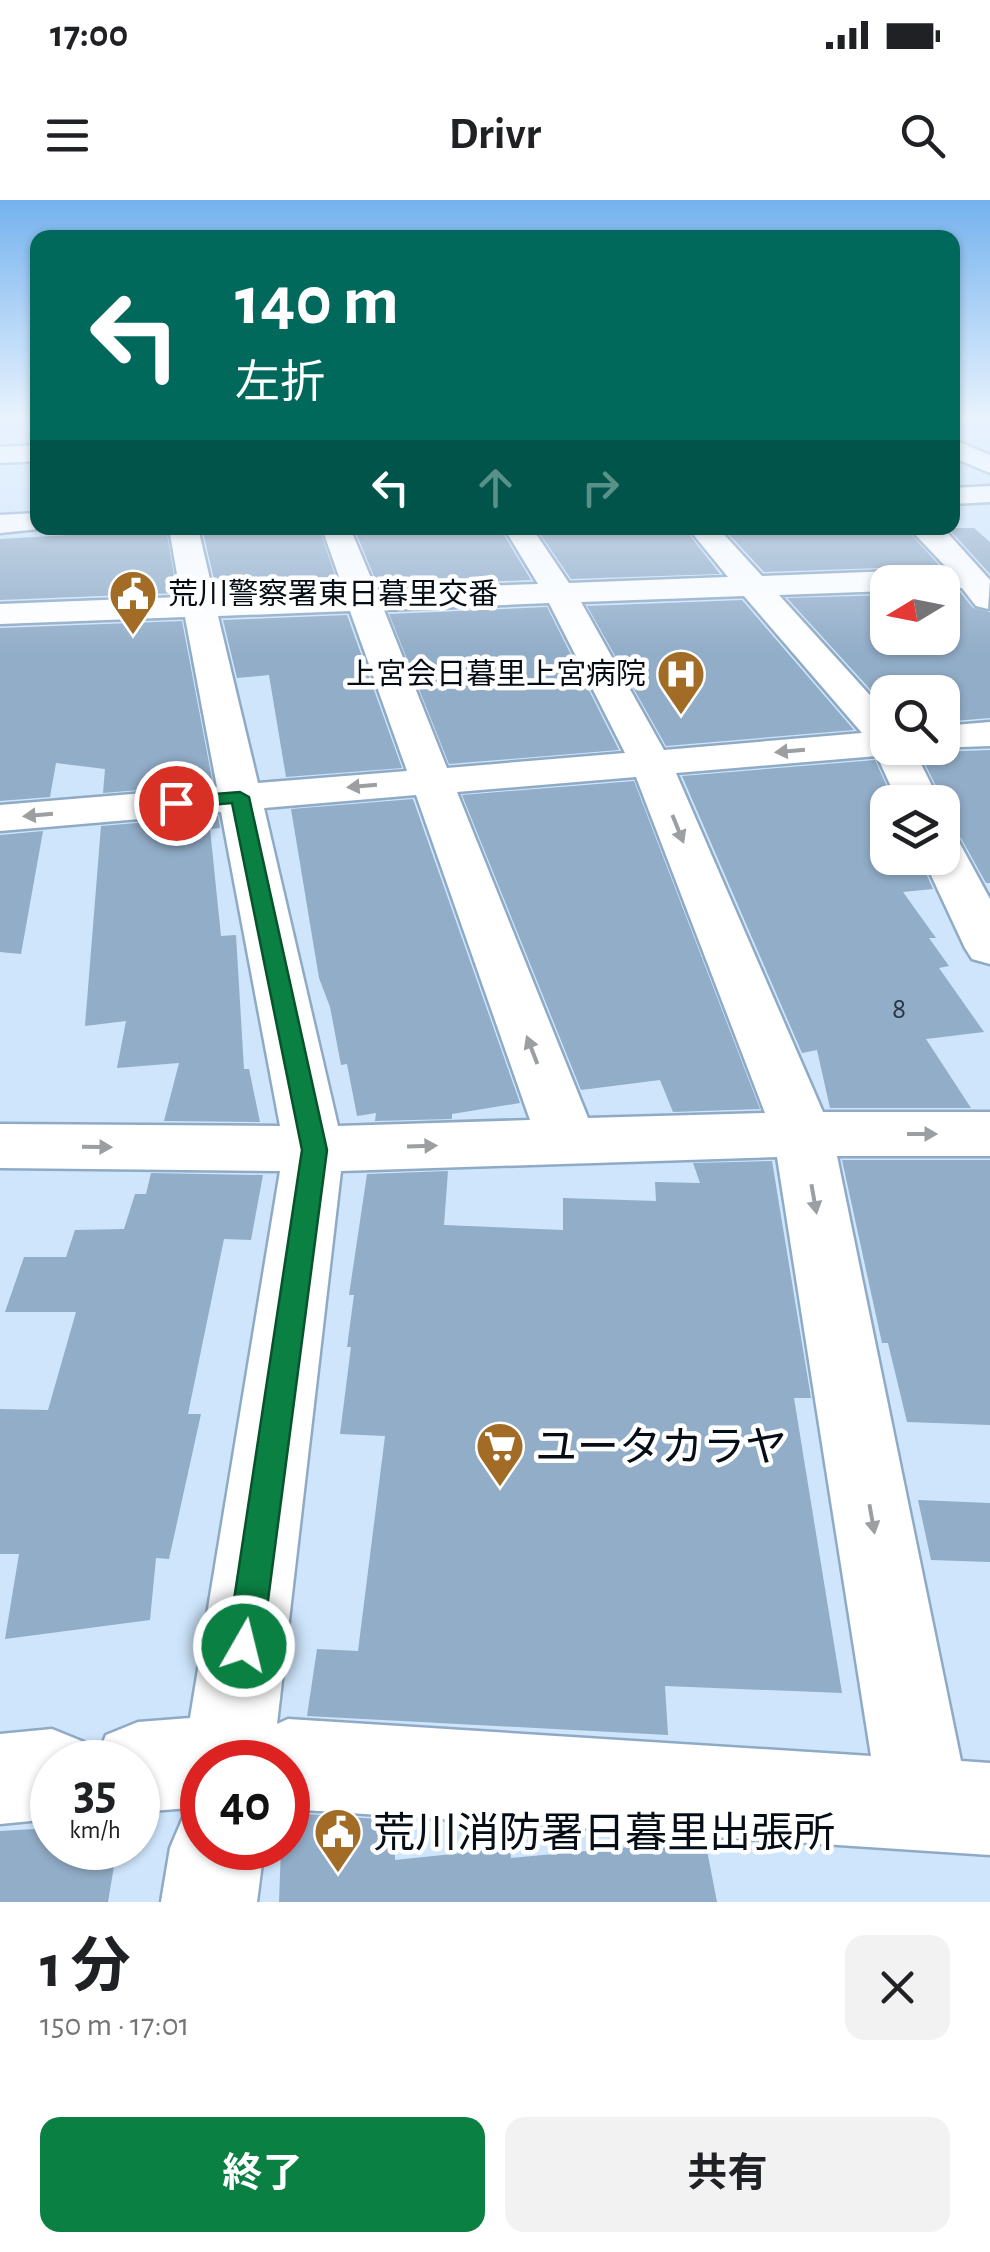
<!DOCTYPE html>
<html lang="ja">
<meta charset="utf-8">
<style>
:root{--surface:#fff;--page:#f2f2f2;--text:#202124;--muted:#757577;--accent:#0b8043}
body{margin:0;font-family:"Alegreya Sans","Noto Sans JP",sans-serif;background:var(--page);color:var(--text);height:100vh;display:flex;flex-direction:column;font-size:38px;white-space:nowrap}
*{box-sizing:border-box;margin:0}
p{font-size:32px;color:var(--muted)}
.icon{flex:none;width:55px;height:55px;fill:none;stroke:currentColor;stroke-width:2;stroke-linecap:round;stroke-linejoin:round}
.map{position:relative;height:1702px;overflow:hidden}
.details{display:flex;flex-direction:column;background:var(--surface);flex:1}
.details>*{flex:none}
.guide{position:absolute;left:30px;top:30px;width:930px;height:305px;border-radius:20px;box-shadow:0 2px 8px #0004;background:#00695c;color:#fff;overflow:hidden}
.needle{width:65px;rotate:260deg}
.tools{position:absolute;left:870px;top:365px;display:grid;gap:20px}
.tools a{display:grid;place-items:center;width:90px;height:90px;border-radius:20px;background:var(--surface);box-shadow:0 2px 8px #0004;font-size:50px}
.speed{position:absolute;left:30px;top:1540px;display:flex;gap:20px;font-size:50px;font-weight:700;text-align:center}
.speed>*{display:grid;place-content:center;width:130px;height:130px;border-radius:50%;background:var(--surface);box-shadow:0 2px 8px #0004;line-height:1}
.speed small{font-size:25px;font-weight:400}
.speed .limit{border:15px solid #d22;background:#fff;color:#111}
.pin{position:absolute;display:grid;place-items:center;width:85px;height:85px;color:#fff;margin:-42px;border:5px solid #fff;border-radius:50%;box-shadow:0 2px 10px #0007}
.me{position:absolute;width:110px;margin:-55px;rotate:8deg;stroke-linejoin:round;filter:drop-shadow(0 0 8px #0008)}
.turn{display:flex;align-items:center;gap:35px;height:210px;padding:0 40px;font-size:45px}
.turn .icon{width:130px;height:130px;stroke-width:2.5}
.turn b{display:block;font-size:70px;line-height:85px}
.lanes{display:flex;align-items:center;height:95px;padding:0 40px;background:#0003;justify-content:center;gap:50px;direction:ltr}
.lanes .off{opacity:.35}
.round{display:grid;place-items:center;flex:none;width:105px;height:105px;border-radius:20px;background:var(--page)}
.overview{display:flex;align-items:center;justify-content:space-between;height:170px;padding:0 40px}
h1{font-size:60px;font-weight:700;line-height:75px}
.action{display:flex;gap:20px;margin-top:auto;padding:20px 40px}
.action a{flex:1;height:115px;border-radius:20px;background:var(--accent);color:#fff;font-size:40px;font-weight:700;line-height:115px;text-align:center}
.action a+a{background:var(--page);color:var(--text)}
.status{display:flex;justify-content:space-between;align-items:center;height:70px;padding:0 50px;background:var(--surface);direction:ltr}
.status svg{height:28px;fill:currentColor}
header{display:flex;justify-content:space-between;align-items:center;height:130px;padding:0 40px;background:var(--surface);font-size:45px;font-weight:700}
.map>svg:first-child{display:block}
.building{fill:#92adc8}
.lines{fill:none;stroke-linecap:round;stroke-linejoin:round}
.minor-casing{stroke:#8faac5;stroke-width:5}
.minor{fill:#fff;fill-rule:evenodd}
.oneway{fill:#9b9fa2}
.route{fill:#0b8043;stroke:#07532c;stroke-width:2.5}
.labels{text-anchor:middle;stroke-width:9;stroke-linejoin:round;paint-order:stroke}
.far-poi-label{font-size:30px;fill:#050e17;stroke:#fff;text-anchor:start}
.number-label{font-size:30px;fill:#283643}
.near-poi-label{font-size:42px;fill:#050e17;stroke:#fff;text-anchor:start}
</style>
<div class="status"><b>17:00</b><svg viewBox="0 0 49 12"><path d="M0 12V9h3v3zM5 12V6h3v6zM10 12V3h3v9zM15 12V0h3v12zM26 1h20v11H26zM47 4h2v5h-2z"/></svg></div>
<header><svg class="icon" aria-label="menu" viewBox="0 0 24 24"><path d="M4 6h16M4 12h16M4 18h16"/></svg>Drivr<svg class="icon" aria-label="search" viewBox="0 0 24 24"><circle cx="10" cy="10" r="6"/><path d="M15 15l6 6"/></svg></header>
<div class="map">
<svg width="990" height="1702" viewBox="0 0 990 1702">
<rect width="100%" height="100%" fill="#cee5fc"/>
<!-- building -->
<path class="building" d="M 122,328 L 166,328 L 177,393 L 0,400 L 0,339 L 121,332 Z
M 202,328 L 319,328 L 339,387 L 217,392 Z
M 354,328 L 500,328 L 531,380 L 378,386 Z
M 536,328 L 684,328 L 720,374 L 571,379 Z
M 723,328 L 905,328 L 940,366 L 764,372 Z
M 948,328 L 974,328 L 990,342 L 990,374 Z
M 960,392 L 973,408 L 990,412 L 990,518 L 942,522 L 942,492 L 888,492 L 888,509 L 787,398 L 888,395 L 888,438 L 942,438 L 942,393 Z
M 742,400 L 854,530 L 666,546 L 587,406 Z
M 547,407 L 619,550 L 449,564 L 389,414 Z
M 347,415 L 402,568 L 286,577 L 269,475 L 237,478 L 223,420 Z
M 182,421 L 213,584 L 103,593 L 105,569 L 56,563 L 50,597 L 0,601 L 0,428 Z
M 917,548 L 928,548 L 932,552 L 990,550 L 990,683 L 986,683 L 961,638 L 942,633 L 943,600 Z
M 875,560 L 894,602 L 888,602 L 888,658 L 919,658 L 933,689 L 903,692 L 936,738 L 929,738 L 949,766 L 939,768 L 984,832 L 926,839 L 971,908 L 830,908 L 817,850 L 802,853 L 682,576 Z
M 634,581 L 760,909 L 673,912 L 660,880 L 581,890 L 462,595 Z
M 413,599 L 520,903 L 452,914 L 452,919 L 375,921 L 376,913 L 357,916 L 347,864 L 341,865 L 330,807 L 319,778 L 291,609 Z
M 218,616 L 220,628 L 210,629 L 221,736 L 236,735 L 244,869 L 249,869 L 260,922 L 164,921 L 179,863 L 117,868 L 126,821 L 85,826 L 101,626 Z
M 43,631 L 21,754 L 0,752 L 0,635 Z
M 842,960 L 990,960 L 990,1225 L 907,1222 L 888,1143 L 882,1143 Z
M 772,961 L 811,1198 L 794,1198 L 842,1493 L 665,1486 L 668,1535 L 307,1516 L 317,1449 L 358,1451 L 385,1236 L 340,1234 L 351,1147 L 347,1147 L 354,1095 L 349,1095 L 367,974 L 448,971 L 444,1025 L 563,1030 L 563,998 L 656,1001 L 655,982 L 700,983 L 693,963 Z
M 151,973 L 263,975 L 251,1040 L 224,1039 L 188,1214 L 201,1214 L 169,1359 L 156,1358 L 150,1420 L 5,1439 L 19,1354 L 0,1354 L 0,1209 L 48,1210 L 76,1112 L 5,1112 L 24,1057 L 66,1057 L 75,1030 L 124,1029 L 135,994 L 146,994 Z
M 918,1300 L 990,1303 L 990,1362 L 931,1360 Z
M 292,1613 L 394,1620 L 395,1660 L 510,1648 L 511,1658 L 705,1640 L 717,1702 L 279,1702 L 281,1648 L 288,1648 L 288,1614 Z
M 52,1628 L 52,1648 L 117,1648 L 108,1702 L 0,1702 L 0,1631 Z"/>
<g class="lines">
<!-- minor casing -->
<g class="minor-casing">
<path id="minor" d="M 952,239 L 990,255 L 990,273 L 952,257 Z
M 38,245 L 38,261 L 0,263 L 0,247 Z
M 990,286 L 990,302 L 952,304 L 952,288 Z
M 38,313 L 38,328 L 48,328 L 0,333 L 0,315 Z
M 169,328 L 198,328 L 214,396 L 344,391 L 322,328 L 350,328 L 376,390 L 538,384 L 504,328 L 532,328 L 569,383 L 728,377 L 688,328 L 718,328 L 762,376 L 948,369 L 909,328 L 943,328 L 990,380 L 988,409 L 976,406 L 962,388 L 942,389 L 942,382 L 888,382 L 888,391 L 779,395 L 888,515 L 888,548 L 913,548 L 940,602 L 898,602 L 877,556 L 676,573 L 823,912 L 990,912 L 990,956 L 837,956 L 961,1561 L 990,1563 L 990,1655 L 288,1609 L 288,1562 L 202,1562 L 202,1607 L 138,1612 L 138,1562 L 95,1562 L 106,1535 L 138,1522 L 190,1518 L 280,971 L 0,968 L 0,924 L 280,926 L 221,612 L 0,631 L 0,605 L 217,587 L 185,417 L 0,424 L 0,404 L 181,397 ZM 744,396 L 862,533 L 664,550 L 581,402 ZM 549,403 L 625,553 L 447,568 L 384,410 ZM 350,411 L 407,571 L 258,583 L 218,416 ZM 636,577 L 765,913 L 588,918 L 457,592 ZM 416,595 L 530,920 L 338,926 L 264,608 ZM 777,957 L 871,1556 L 288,1519 L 277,1524 L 341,971 Z
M 990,522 L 990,546 L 932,548 L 942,548 L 942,526 Z
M 942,637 L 958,640 L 990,699 L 990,764 L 972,759 L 965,748 L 923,658 L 942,658 Z
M 52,1529 L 84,1542 L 92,1562 L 52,1562 L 52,1619 L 0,1624 L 0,1534 Z
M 202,1607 L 202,1648 L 264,1648 L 257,1702 L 161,1702 L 170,1648 L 184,1615 Z"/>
</g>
<!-- minor -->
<use href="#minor" class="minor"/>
</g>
<!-- one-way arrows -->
<defs><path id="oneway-solid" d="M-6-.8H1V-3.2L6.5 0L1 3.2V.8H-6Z" transform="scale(2.5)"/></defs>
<g class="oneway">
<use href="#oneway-solid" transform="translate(790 551) rotate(175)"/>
<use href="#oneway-solid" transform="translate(362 586) rotate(175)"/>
<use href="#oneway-solid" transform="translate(38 615) rotate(175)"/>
<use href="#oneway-solid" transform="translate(678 629) rotate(68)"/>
<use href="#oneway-solid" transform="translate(532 850) rotate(-111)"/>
<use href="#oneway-solid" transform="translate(922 934)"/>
<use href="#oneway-solid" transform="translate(422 946) rotate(-2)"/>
<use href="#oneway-solid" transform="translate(97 947) rotate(1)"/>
<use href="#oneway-solid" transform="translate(814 999) rotate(80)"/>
<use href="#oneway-solid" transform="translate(872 1319) rotate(80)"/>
</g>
<!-- sky -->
<linearGradient id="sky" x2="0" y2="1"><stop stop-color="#74b2ee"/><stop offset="0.48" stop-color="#e9f3fe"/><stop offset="1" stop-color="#e9f3fe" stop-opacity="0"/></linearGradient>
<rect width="990" height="454" fill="url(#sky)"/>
<!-- route -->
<path class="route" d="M 240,592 L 249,597 L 327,950 L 262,1446 L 257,1458 L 244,1463 L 232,1458 L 227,1446 L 302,950 L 232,603 L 176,608 L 167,603 L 176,597 Z"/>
<!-- icons -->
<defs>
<g id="civic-pin" transform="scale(2.5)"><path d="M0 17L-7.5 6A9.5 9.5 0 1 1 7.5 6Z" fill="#a26c26" stroke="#fff"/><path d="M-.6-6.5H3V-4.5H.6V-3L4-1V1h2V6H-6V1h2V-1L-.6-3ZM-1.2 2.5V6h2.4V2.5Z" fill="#fff"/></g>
<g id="hospital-pin" transform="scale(2.5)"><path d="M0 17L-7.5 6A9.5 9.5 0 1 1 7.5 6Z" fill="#a26c26" stroke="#fff"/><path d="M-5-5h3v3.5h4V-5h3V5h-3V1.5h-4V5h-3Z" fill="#fff"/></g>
<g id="supermarket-pin" transform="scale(2.5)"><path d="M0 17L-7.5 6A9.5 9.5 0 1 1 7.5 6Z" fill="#a26c26" stroke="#fff"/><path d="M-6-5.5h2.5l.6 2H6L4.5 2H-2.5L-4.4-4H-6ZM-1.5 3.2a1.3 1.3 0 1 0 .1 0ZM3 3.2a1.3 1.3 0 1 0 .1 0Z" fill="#fff"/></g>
</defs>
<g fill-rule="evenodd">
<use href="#civic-pin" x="133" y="394"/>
<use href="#hospital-pin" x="681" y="474"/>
<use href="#supermarket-pin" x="500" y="1246"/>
<use href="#civic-pin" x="338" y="1632"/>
</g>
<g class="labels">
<!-- far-poi labels -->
<g class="far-poi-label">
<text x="168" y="404">荒川警察署東日暮里交番</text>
<text x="646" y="484" text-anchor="end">上宮会日暮里上宮病院</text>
</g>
<!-- number labels -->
<g class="number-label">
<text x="899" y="818">8</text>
</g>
<!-- near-poi labels -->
<g class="near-poi-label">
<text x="535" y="1261">ユータカラヤ</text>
<text x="373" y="1647">荒川消防署日暮里出張所</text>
</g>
</g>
</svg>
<div class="tools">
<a><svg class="needle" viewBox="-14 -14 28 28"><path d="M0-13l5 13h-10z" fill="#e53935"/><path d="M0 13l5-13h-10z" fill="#757577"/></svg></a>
<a><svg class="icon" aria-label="search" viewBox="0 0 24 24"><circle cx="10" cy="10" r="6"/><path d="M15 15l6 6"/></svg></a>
<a><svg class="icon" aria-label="layers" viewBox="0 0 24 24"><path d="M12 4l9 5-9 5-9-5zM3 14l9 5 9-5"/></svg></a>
</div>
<div class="speed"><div>35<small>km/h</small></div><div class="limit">40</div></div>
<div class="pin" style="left:176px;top:603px;background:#d93025"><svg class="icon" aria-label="arrive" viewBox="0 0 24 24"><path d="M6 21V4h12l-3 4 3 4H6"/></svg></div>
<svg class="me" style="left:244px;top:1446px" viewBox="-20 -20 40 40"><circle r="17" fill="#0b8043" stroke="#fff" stroke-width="3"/><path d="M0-11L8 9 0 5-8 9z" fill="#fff"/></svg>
<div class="guide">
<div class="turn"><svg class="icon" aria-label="left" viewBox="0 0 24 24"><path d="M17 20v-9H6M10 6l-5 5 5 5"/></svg><div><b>140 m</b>左折</div></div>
<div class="lanes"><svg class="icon" aria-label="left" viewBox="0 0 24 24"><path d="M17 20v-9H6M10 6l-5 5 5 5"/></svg><svg class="icon off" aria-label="ahead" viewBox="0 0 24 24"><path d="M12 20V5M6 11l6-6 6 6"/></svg><svg class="icon off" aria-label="right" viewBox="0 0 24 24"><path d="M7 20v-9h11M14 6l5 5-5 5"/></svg></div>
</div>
</div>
<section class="details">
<div class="overview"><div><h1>1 分</h1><p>150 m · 17:01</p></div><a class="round"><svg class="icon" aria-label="close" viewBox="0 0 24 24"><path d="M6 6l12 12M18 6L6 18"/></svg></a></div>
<div class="action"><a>終了</a><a>共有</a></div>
</section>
